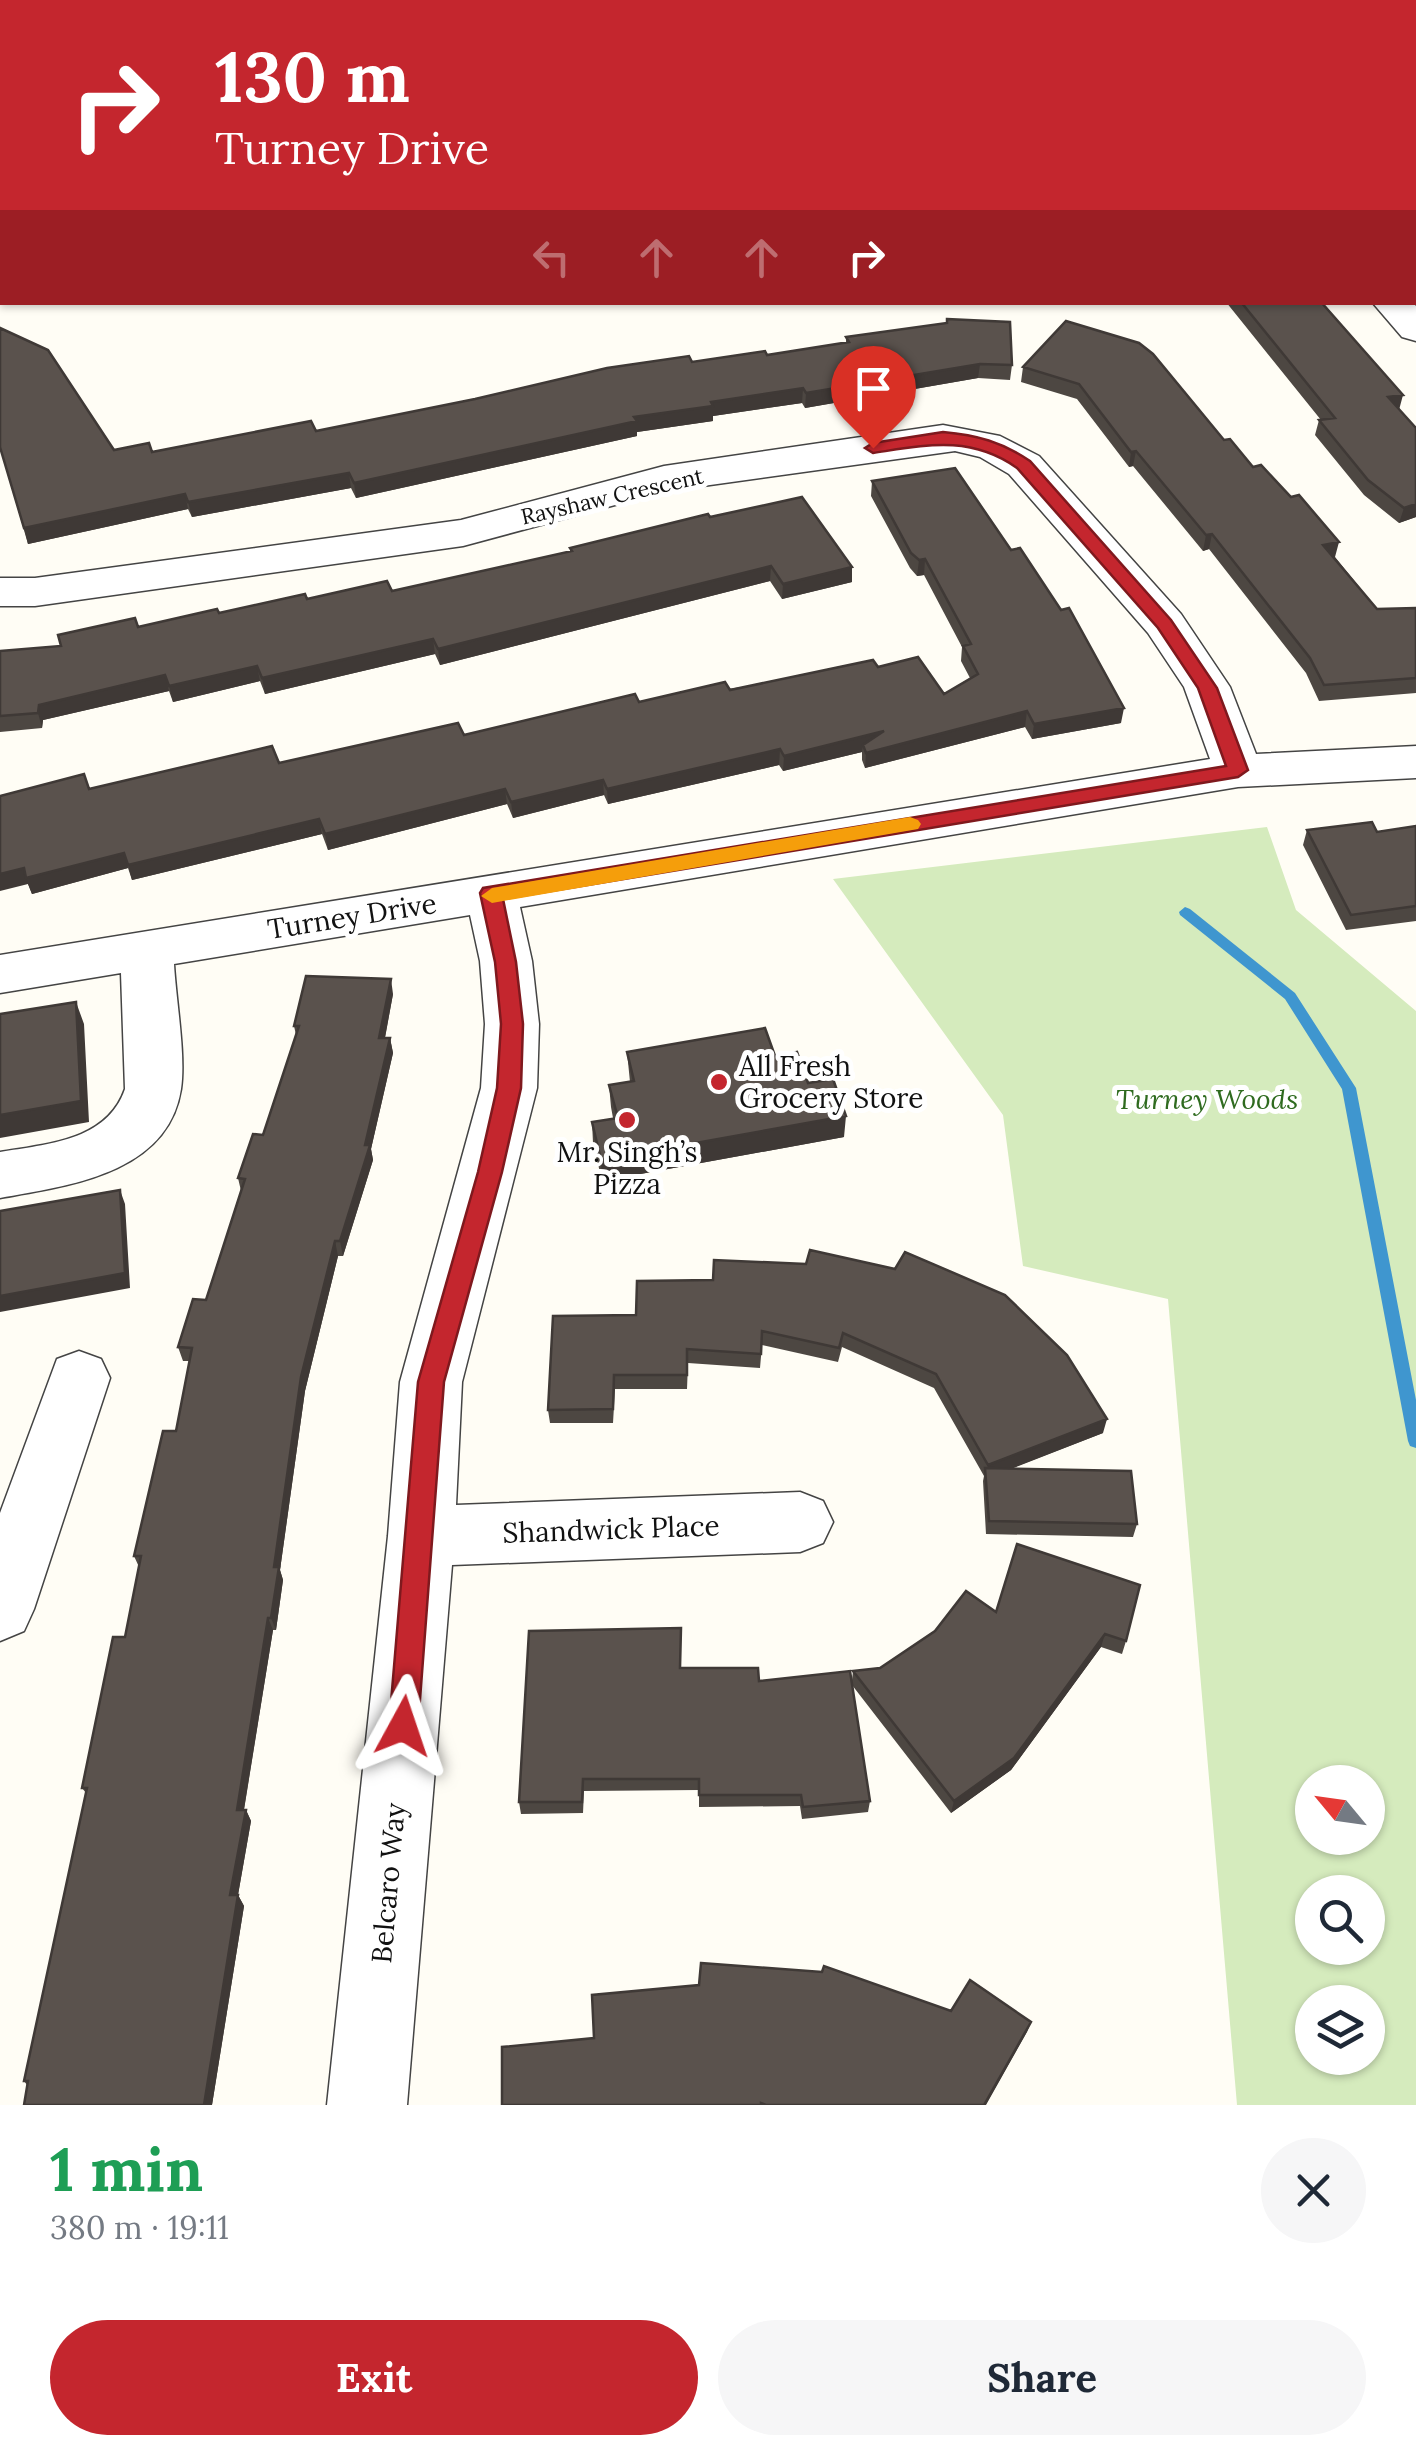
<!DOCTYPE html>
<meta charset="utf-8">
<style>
:root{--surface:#fff;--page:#f6f6f7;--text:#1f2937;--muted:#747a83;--accent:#c4262e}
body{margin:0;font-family:Lora,serif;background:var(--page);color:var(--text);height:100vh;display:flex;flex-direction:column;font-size:38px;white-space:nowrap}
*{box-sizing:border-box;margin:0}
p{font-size:32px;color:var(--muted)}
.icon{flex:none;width:55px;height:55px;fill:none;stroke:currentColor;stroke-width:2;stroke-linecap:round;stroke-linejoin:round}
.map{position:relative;height:2105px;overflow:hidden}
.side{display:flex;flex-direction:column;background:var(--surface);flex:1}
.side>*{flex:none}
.top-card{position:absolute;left:0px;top:0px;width:1418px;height:305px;box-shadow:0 2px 8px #0004;background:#c4262e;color:#fff;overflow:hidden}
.needle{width:65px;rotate:299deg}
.tools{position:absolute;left:1295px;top:1765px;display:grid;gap:20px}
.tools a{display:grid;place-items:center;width:90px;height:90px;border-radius:50%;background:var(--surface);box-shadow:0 2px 8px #0004;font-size:50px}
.pin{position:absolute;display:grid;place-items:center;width:85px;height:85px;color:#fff;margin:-102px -42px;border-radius:50% 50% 50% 0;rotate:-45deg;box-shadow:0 0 10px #0007}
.pin .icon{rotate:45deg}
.me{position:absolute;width:110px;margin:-55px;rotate:5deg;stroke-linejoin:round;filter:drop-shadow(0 0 8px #0008)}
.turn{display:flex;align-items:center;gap:35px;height:210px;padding:0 50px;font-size:45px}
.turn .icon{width:130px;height:130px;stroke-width:2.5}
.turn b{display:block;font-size:70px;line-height:85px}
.lanes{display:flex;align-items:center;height:95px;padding:0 50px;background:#0003;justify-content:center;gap:50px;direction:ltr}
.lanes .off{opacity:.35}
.round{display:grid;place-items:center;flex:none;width:105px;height:105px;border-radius:52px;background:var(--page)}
.summary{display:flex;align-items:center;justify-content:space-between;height:170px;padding:0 50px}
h1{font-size:60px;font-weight:800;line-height:75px;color:#1e9e55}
.action{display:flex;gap:20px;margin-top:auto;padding:20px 50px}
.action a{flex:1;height:115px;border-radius:60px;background:var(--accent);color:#fff;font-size:40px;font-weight:800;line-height:115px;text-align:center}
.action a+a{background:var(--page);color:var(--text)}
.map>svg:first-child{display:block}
.green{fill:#d5ebbd;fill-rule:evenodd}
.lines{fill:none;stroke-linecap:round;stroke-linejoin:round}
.stream{fill:#3f96cf;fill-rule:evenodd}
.minor-casing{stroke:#444;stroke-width:3}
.minor{fill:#fff;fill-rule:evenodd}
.wall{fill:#4d4742}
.shaded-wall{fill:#3f3936}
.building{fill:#5a524d;stroke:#3f3936;stroke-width:2.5}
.route{fill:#c4262e;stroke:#7f191e;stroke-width:2.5}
.slow{fill:#f59e0b}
.poi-dot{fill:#c4262e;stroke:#fff;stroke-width:4}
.labels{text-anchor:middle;stroke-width:10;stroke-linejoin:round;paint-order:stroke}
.far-street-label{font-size:22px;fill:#111;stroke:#fff}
.street-label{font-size:28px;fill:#111;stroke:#fff}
.poi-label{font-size:28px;fill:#111;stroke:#fff;text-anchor:start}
.park-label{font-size:28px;font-style:italic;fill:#2f6b1f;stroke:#fff}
</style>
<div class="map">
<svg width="1416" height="2105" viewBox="0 0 1416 2105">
<rect width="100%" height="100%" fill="#fffdf5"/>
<!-- green -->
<path class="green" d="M 1267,827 L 1296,910 L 1416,1011 L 1416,2105 L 1237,2105 L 1168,1299 L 1023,1266 L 1003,1115 L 833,879 ZM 1312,1782 L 1368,1782 L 1368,1838 L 1312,1838 ZM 1312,1892 L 1368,1892 L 1368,1948 L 1312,1948 ZM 1312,2002 L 1368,2002 L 1368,2058 L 1312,2058 Z"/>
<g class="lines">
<!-- stream -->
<path class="stream" d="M 1185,907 L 1190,909 L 1295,993 L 1356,1088 L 1416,1400 L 1416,1448 L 1410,1446 L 1408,1441 L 1342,1089 L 1285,999 L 1180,915 L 1179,912 Z"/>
<!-- minor casing -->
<g class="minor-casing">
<path id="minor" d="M 1416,110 L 1416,131 L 1415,131 L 1415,110 Z
M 2,196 L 2,218 L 0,219 L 0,197 Z
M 1372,302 L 1412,302 L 1416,306 L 1416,341 L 1402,337 Z
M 943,425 L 1000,436 L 1039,456 L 1181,614 L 1230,687 L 1256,754 L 1416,746 L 1416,778 L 1238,787 L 520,907 L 532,961 L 539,1024 L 537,1088 L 462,1382 L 456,1505 L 800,1492 L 823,1501 L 833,1522 L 823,1543 L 800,1552 L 452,1565 L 407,2105 L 327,2105 L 388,1536 L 400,1382 L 481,1088 L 485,1024 L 480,961 L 470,915 L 174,964 C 176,1000 186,1056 181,1089 C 168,1174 67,1186 0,1198 L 0,1152 C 47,1144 107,1141 125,1089 L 121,973 L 0,993 L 0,955 L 1210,759 L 1184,687 L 1148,633 L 1009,474 L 980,457 L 955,451 L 667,491 L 463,546 L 35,606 L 0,606 L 0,578 L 35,578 L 461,520 L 664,466 Z
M 79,1351 L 101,1359 L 110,1378 L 34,1609 L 24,1631 L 0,1641 L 0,1513 L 57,1359 Z"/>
</g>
<!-- minor -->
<use href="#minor" class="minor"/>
</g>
<!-- wall -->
<path class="wall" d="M 1226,302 L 1321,302 L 1399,409 L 1416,428 L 1416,517 L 1399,523 L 1364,495 L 1315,435 L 1319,420 L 1321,420 Z
M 1066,321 L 1224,440 L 1253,467 L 1335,557 L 1377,609 L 1416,608 L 1416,693 L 1319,701 L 1306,673 L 1209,549 L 1203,551 L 1133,466 L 1129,467 L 1077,399 L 1021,382 L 1023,367 Z
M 846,337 L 1012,365 L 1010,380 L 978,378 L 805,408 L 802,403 L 713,416 L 713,421 L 637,432 L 637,436 L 356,498 L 351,488 L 192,517 L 188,509 L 28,544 L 0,448 L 152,452 L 316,431 L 692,362 L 767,355 L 846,343 Z
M 872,481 L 1121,723 L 1032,739 L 1025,727 L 865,768 L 862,760 L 862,752 L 783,771 L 779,765 L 608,804 L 604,795 L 513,818 L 507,804 L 328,850 L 322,834 L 132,880 L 128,868 L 32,894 L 28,884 L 89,789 L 279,763 L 464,735 L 639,702 L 878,667 L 944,694 L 970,678 L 961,661 L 962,647 L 924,575 L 917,576 L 910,568 L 871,496 Z
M 710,517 L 852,567 L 852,582 L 782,599 L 770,581 L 440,665 L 435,654 L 265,694 L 260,681 L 173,702 L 169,691 L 43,720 L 42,728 L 0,732 L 0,651 L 61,646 L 138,627 L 307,599 L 392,591 L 570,551 L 570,548 Z
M 1416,826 L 1416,921 L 1346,930 L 1303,845 L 1307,830 L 1377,832 Z
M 393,994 L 385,1038 L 390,1038 L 393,1053 L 371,1149 L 373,1160 L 343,1256 L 338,1256 L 305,1391 L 280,1570 L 283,1580 L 276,1630 L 273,1630 L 244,1810 L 246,1810 L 251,1821 L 238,1895 L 244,1906 L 212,2105 L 24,2105 L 27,2085 L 24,2081 L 86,1793 L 82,1788 L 125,1637 L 139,1567 L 134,1556 L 176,1431 L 189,1361 L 183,1361 L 178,1347 L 206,1300 L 241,1191 L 238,1178 L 263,1135 L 296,1035 L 294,1026 Z
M 627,1052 L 775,1056 L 808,1083 L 844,1137 L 602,1181 L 593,1143 L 592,1122 L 613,1118 L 611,1107 L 609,1085 L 630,1082 Z
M 713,1280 L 1103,1433 L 1012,1468 L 1137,1524 L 1133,1537 L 986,1534 L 983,1481 L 984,1476 L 934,1388 L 842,1347 L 838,1362 L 762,1345 L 760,1368 L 688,1363 L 687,1389 L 615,1389 L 613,1423 L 550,1423 L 548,1410 L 636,1315 Z
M 1017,1544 L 1126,1641 L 1122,1654 L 1101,1647 L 1011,1770 L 951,1813 L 852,1685 L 870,1801 L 868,1812 L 802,1819 L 800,1806 L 699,1807 L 699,1790 L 584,1791 L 583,1813 L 521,1814 L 519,1802 L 681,1668 L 759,1681 L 852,1680 L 853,1671 L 880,1668 L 996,1612 Z"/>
<!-- shaded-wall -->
<path class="shaded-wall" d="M 1259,0 L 1342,0 L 1320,2 L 1259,2 Z
M 0,60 L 2,60 L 2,74 L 0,74 Z
M 980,364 L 978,378 L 805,408 L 806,393 Z
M 803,388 L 802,403 L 713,416 L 713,421 L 637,432 L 637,436 L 356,498 L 354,483 L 634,417 L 711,402 Z
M 1403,395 L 1399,410 L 1388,397 Z
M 1136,451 L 1133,466 L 1129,467 L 1131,452 Z
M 349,473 L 351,488 L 192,517 L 188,502 Z
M 185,494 L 188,509 L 28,544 L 24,528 Z
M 1416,504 L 1416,517 L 1399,523 L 1404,508 Z
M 1212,534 L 1209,549 L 1203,551 L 1206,535 Z
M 1339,542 L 1335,557 L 1319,560 L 1323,545 Z
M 925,559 L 924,575 L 917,576 L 919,560 Z
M 771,566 L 770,581 L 440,665 L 438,649 Z
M 852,567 L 852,582 L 782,599 L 783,584 Z
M 433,639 L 435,654 L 265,694 L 262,678 Z
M 257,666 L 260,681 L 173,702 L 169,686 Z
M 165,675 L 169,691 L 43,720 L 42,728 L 38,713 L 39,705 Z
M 1124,708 L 1121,723 L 1032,739 L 1034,724 Z
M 1027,711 L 1025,727 L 865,768 L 866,753 Z
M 884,731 L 863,745 L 862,752 L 783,771 L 784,756 Z
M 780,749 L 779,765 L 608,804 L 607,789 Z
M 603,780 L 604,795 L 513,818 L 511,802 Z
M 505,789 L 507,804 L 328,850 L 325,834 Z
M 319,819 L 322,834 L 132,880 L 128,865 Z
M 124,853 L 128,868 L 32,894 L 28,884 L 0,891 L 0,874 L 24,868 Z
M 391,979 L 393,994 L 382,1053 L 379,1038 Z
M 76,1002 L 84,1024 L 89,1122 L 0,1138 L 0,1115 Z
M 390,1038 L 393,1053 L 371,1149 L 373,1160 L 343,1256 L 340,1241 L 365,1145 Z
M 846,1116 L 844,1137 L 602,1181 L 601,1160 Z
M 120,1190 L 125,1204 L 130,1288 L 0,1312 L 0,1296 Z
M 335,1241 L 338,1256 L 305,1391 L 280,1570 L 283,1580 L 276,1630 L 271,1618 L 274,1567 L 301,1377 Z
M 1107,1419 L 1103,1433 L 985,1479 L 988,1465 Z
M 268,1618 L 273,1630 L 242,1821 L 237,1810 Z
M 1105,1634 L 1101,1647 L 1011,1770 L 951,1813 L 954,1801 Z
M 246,1810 L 251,1821 L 236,1906 L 230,1895 Z
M 238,1895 L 244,1906 L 212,2105 L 204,2105 Z
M 1031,2022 L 1027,2032 L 986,2105 L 984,2105 Z"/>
<!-- building -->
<path class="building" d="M 0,0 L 196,0 L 196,2 L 2,2 L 2,60 L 0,60 Z
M 318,0 L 507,0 L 507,1 L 496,2 L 319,2 Z
M 1058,0 L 1263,0 L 1266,2 L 1057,2 Z
M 1415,153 L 1416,153 L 1416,225 L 1415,224 Z
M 1241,302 L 1321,302 L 1403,395 L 1388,397 L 1416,428 L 1416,504 L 1404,508 L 1368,480 L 1319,420 L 1335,418 Z
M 947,319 L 1010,322 L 1012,365 L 980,364 L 806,393 L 803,388 L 711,402 L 713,406 L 634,417 L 637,421 L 354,483 L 349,473 L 188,502 L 185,494 L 24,528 L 0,447 L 0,328 L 48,350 L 114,450 L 149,443 L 152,452 L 311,421 L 316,431 L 475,399 L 607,368 L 689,356 L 692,362 L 765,351 L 767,355 L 849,342 L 846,337 L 947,323 Z
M 1066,321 L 1139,343 L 1153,354 L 1224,440 L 1230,439 L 1253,467 L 1261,465 L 1291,497 L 1299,495 L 1339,542 L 1323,545 L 1377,609 L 1416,608 L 1416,678 L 1324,685 L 1310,658 L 1212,534 L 1206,535 L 1136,451 L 1131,452 L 1079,384 L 1023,367 Z
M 955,468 L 1011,550 L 1020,548 L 1061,610 L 1069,608 L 1124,708 L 1034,724 L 1027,711 L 866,753 L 863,745 L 884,731 L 784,756 L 780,749 L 607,789 L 603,780 L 511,802 L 505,789 L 325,834 L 319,819 L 128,865 L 124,853 L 26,878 L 24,868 L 0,874 L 0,796 L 84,774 L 89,789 L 272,746 L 279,763 L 458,723 L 464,735 L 635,694 L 639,702 L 725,682 L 730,690 L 873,660 L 878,667 L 918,657 L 944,694 L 978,674 L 963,646 L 971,644 L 925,559 L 919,560 L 911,553 L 872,481 Z
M 802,497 L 852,567 L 783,584 L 771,566 L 438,649 L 433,639 L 262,678 L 257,666 L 169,686 L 165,675 L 39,705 L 38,713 L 0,716 L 0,651 L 61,646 L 58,635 L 135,618 L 138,627 L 217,609 L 219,613 L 305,594 L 307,599 L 387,581 L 392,591 L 572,551 L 570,548 L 708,514 L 710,517 Z
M 1372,822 L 1377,832 L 1416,826 L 1416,906 L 1351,915 L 1307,830 Z
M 306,976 L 391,979 L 379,1038 L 390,1038 L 365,1145 L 370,1145 L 340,1241 L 335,1241 L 301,1377 L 274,1567 L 279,1567 L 271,1618 L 268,1618 L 237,1810 L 246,1810 L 230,1895 L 238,1895 L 204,2105 L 24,2105 L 28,2081 L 24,2081 L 87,1788 L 82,1788 L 113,1637 L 125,1637 L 141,1556 L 134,1556 L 163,1431 L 176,1431 L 192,1348 L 178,1347 L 193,1299 L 206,1300 L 245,1179 L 238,1178 L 253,1134 L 263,1135 L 299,1026 L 294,1026 Z
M 76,1002 L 81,1101 L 0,1115 L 0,1014 Z
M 765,1028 L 775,1056 L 797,1052 L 808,1083 L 833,1079 L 846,1116 L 601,1160 L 592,1122 L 618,1118 L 609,1085 L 634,1081 L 627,1052 Z
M 120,1190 L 125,1273 L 0,1296 L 0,1211 Z
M 810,1250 L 895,1269 L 905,1252 L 1005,1295 L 1067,1355 L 1107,1419 L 988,1465 L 936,1374 L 843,1333 L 839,1348 L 762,1331 L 761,1354 L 687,1349 L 687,1375 L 614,1375 L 613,1409 L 548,1410 L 553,1316 L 636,1315 L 637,1281 L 713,1280 L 714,1260 L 806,1264 Z
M 985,1468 L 1131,1471 L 1137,1524 L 989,1521 Z
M 1017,1544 L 1140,1585 L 1126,1641 L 1105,1634 L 1014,1758 L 954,1801 L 853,1671 L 880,1668 L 935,1631 L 966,1591 L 996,1612 Z
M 681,1628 L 680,1668 L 758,1668 L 759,1681 L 850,1671 L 870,1801 L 803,1807 L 801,1795 L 699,1795 L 699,1779 L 583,1779 L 582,1802 L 519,1802 L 529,1631 Z
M 701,1963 L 822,1972 L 824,1966 L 951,2011 L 970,1980 L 1031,2022 L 984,2105 L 766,2105 L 761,2103 L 761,2105 L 502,2105 L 502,2047 L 594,2038 L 592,1995 L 699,1985 Z"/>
<!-- route -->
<path class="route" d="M 943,432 C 977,435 1002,442 1030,461 L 1171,620 L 1217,688 L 1248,770 L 1238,777 L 503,899 L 516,962 L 523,1024 L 521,1088 L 502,1172 L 444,1382 L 418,1726 L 414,1735 L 403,1740 L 393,1735 L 389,1726 L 418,1382 L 478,1172 L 497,1088 L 501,1024 L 495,962 L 480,893 L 483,888 L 1226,766 L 1198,688 L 1158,628 L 1017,468 C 970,435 927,445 873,453 L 865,448 L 873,443 Z"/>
<!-- slow -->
<path class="slow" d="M 910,817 L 918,820 L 921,824 L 918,829 L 492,903 L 481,896 L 492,888 Z"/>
<!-- markers -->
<g class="poi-dot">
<circle cx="719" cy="1082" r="10"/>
<circle cx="627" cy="1120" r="10"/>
</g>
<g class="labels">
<!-- far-street labels -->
<g class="far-street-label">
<text transform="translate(612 496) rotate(-13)" y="8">Rayshaw Crescent</text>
</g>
<!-- street labels -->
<g class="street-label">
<text transform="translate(352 916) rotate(-9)" y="10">Turney Drive</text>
<text transform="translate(611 1529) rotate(-2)" y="10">Shandwick Place</text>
<text transform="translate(388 1883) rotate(-85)" y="10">Belcaro Way</text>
</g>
<!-- poi labels -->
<g class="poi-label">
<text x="739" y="1076">All Fresh<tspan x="739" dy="32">Grocery Store</tspan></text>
<text x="627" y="1162" text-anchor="middle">Mr. Singh’s<tspan x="627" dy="32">Pizza</tspan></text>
</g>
<!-- park labels -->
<g class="park-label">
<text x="1207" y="1109">Turney Woods</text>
</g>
</g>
</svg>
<div class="tools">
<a><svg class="needle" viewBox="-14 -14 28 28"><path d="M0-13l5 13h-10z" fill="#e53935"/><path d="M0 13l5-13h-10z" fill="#747a83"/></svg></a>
<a><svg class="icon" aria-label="search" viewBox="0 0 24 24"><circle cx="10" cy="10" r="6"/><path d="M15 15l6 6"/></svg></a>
<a><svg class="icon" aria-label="layers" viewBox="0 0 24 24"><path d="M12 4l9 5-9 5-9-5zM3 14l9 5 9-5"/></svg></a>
</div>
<div class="pin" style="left:873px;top:448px;background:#d93025"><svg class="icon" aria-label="arrive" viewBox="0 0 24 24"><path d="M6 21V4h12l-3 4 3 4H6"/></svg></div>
<svg class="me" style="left:403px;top:1726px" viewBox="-20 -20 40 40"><path d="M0-17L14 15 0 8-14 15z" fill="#c4262e" stroke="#fff" stroke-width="4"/></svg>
<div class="top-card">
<div class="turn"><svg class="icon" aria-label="right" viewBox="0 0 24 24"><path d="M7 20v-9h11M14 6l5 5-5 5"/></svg><div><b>130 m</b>Turney Drive</div></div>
<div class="lanes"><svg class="icon off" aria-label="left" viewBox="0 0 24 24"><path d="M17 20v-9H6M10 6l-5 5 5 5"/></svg><svg class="icon off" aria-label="ahead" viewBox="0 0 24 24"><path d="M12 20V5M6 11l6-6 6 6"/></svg><svg class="icon off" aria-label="ahead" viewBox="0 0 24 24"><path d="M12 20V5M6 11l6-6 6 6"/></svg><svg class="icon" aria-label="right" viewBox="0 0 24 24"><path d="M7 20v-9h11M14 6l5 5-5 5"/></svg></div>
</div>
</div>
<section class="side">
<div class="summary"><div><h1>1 min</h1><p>380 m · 19:11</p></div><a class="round"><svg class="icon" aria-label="close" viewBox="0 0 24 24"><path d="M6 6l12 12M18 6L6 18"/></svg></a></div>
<div class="action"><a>Exit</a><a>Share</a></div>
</section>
